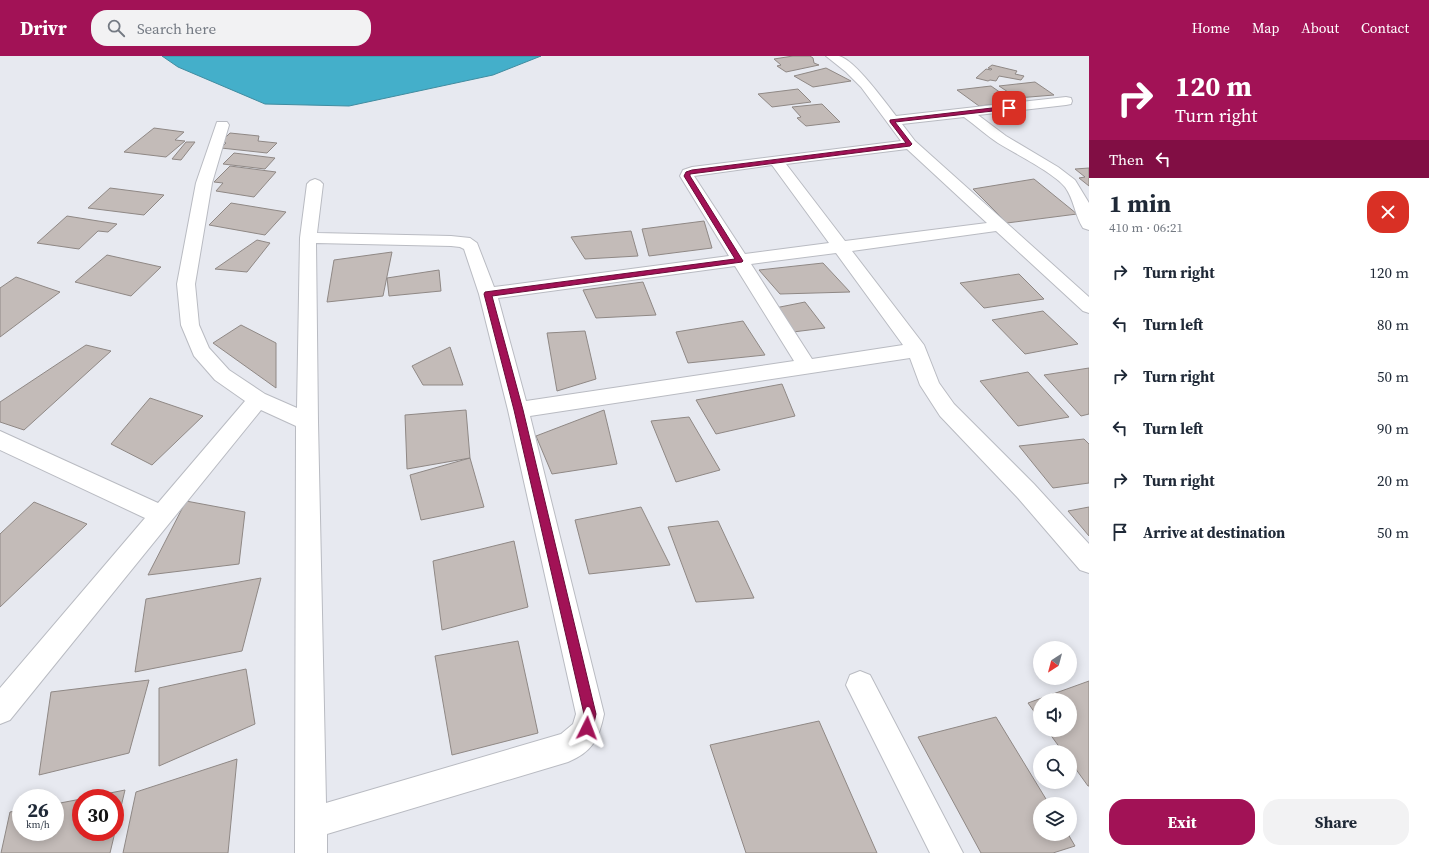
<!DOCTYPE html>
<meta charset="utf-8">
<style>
:root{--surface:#fff;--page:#f2f2f3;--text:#1f2937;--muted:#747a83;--accent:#a21256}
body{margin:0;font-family:"Source Serif 4",serif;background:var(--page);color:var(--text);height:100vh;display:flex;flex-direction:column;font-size:15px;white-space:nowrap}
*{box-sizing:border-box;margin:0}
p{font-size:13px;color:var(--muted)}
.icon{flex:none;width:22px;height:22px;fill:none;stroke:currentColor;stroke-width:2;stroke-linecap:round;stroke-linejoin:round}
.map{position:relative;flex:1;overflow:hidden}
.details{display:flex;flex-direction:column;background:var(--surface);width:340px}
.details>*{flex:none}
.guide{background:#a21256;color:#fff;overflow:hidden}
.needle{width:26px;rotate:216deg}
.buttons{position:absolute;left:1033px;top:585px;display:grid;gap:8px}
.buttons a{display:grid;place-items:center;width:44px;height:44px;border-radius:50%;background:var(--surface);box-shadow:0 2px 10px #0003;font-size:20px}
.speed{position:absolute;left:12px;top:733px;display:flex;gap:8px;font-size:20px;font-weight:700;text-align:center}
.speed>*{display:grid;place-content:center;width:52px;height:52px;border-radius:50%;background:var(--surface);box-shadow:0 2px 10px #0003;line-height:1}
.speed small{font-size:10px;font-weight:400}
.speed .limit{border:6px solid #d22;background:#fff;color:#111}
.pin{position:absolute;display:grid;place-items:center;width:34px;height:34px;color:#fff;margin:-17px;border-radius:8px;box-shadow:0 2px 6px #0006}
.me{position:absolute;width:44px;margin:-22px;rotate:3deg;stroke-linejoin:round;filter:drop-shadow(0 0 3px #0008)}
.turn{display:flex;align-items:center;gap:14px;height:84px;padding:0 20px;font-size:18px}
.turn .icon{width:52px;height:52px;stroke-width:2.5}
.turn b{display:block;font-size:28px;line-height:34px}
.then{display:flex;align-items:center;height:38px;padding:0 20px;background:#0003;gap:8px;font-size:15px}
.round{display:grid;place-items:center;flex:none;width:42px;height:42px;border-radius:16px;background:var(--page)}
.summary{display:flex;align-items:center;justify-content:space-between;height:68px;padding:0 20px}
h1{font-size:24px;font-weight:700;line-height:30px}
.cta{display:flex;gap:8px;margin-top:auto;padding:8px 20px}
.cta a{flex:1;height:46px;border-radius:16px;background:var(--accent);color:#fff;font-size:16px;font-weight:700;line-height:46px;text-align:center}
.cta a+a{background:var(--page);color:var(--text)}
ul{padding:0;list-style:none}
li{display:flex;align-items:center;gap:12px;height:52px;padding:0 20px}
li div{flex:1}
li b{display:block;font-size:15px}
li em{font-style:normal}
header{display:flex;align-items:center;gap:24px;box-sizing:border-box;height:56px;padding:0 20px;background:var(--accent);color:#fff}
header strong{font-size:19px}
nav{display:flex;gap:22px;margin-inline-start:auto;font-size:14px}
.search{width:280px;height:36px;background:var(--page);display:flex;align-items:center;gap:10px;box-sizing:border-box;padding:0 14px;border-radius:16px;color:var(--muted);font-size:15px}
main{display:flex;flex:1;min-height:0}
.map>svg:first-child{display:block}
.water{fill:#44afca;stroke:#418ca0}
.building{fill:#c3bbb8;stroke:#8f8885}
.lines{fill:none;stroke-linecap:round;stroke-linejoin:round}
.street-casing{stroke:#b9bbc2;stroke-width:2}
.street{fill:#fff;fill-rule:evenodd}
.route{fill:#a21256;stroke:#690c38}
</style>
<header>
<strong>Drivr</strong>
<div class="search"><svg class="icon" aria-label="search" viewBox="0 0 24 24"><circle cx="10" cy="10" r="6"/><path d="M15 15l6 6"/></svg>Search here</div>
<nav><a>Home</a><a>Map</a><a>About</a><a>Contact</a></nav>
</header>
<main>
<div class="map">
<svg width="1089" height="797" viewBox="0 0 1089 797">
<rect width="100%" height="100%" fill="#e7e9f0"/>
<!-- water -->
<path class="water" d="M 162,0 L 541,0 L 493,19 L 349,50 L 265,48 L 178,11 Z"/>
<!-- building -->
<path class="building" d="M 793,0 L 810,0 L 813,2 L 814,7 L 819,9 L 786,16 L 777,10 L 781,9 L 774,3 Z
M 992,9 L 1017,15 L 1015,18 L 1024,20 L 1021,24 L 999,20 L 996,25 L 990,24 L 988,25 L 976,22 L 986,13 L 991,14 L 992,13 L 988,12 Z
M 826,12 L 851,25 L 813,31 L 794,20 Z
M 1035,26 L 1054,39 L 1017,42 L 999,30 Z
M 991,30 L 1014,46 L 979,50 L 957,34 Z
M 798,33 L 811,46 L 772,51 L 758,38 Z
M 822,48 L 840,66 L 806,70 L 797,62 L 801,61 L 792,51 Z
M 154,72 L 184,76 L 175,84 L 185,85 L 166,101 L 124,96 Z
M 230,77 L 259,80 L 258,85 L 277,87 L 267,97 L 221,92 L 226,87 L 222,85 Z
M 186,86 L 195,86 L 181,104 L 172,103 Z
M 234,97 L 275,102 L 265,113 L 223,108 Z
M 230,110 L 276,116 L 254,141 L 216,135 L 223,127 L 214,126 Z
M 1089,112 L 1089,130 L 1079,122 L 1085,121 L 1075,113 Z
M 1034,123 L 1077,158 L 1007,167 L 973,133 Z
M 110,132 L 164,139 L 144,159 L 88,152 Z
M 231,147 L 286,156 L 265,179 L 209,169 Z
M 67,160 L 117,168 L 108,176 L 98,175 L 79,193 L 37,187 Z
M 704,165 L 712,192 L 649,200 L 642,173 Z
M 631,175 L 638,200 L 585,203 L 571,181 Z
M 257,184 L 270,187 L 247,216 L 215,213 Z
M 392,196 L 383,240 L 327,246 L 334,204 Z
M 107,199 L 161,211 L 131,240 L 75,226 Z
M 823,207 L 850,236 L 780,238 L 759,214 Z
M 439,214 L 441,235 L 389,240 L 387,222 Z
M 1019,218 L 1044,243 L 984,252 L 960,227 Z
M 16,221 L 60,236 L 0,281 L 0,232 Z
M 643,226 L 656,259 L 596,262 L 583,234 Z
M 805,246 L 825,272 L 793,276 L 770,253 Z
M 1043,255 L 1078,288 L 1025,298 L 992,264 Z
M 743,265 L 765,299 L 688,307 L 676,276 Z
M 241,269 L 276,287 L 276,332 L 213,287 Z
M 585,275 L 596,323 L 557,335 L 547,277 Z
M 86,289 L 111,295 L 24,374 L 0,366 L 0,346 Z
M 450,291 L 463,329 L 423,329 L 412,310 Z
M 1089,312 L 1089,358 L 1081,360 L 1044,319 Z
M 1028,316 L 1069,361 L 1018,370 L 980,325 Z
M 782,328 L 795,360 L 716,378 L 696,344 Z
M 150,342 L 203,360 L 152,409 L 111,388 Z
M 466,354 L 470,402 L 407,413 L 405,359 Z
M 604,354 L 617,408 L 552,418 L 536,380 Z
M 689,361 L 720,414 L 676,426 L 651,365 Z
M 1084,383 L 1089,388 L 1089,427 L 1053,432 L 1019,390 Z
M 470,402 L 484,451 L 421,464 L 410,419 Z
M 186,445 L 245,456 L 239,508 L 148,519 Z
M 34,446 L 87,468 L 0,551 L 0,478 Z
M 641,451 L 670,509 L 589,518 L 575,464 Z
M 1089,451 L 1089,480 L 1068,455 Z
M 718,465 L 754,542 L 696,546 L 668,471 Z
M 514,485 L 528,551 L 442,574 L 433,505 Z
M 261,522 L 242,595 L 135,616 L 146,543 Z
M 518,585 L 538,677 L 452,699 L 435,600 Z
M 246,613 L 255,668 L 159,710 L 159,632 Z
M 149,624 L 129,697 L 39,719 L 51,636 Z
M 1089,625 L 1089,730 L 1088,730 L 1070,705 L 1070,696 L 1063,696 L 1047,674 L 1070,674 L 1070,644 L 1040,644 L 1040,664 L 1028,647 Z
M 996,661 L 1049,748 L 1040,748 L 1040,778 L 1068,778 L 1075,790 L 1053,797 L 981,797 L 918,681 Z
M 819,665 L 877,797 L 746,797 L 710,689 Z
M 237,703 L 228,797 L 123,797 L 136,736 Z
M 125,734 L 110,797 L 1,797 L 10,756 L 21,754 L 21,776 L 55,776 L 55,748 L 81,743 L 81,776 L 115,776 L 115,742 L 85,742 Z"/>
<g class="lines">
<!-- street casing -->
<g class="street-casing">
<path id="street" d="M 826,0 C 830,0 835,0 839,0 C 855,4 885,46 896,60 L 1066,41 L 1071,42 L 1072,45 L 1071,48 L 1066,49 L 978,59 L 1006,80 L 1058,111 L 1075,124 L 1089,147 L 1089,174 L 1083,172 C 1075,160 1074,143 1065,131 C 1054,117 1014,97 998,87 C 986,79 975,69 964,61 L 902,68 L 915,85 L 1089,241 L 1089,257 L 1083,255 L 996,175 L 852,195 L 924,289 L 939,327 L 954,348 L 1034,428 L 1089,488 L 1089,517 L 1080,514 L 1018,442 L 940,360 L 920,329 L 910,302 L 530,360 L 604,658 C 599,683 592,696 568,706 L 327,778 L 327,797 L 295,797 L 296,370 L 261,354 L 10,664 L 0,668 L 0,632 L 145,462 L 0,394 L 0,375 L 158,447 L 245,345 L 215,324 L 194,300 L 181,269 L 177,228 L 196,127 L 217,66 L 227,66 L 229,69 L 212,127 L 195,228 L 199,269 L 209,292 L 229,314 L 265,338 L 297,352 L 300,182 L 307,128 L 310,125 L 315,123 L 320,125 L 323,128 L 317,177 L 451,180 L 470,182 L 477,187 L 494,231 L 729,200 L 680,120 L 683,114 L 692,111 L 901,85 L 861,31 L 846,16 ZM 907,93 L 987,167 L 845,185 L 786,108 ZM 772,109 L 829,187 L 745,198 L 694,120 ZM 316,187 L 451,190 L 460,191 L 464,193 L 479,238 L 508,354 L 576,658 L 573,668 L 561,678 L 326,747 L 318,366 ZM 836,197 L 903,289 L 812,303 L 751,208 ZM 735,210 L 794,305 L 526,345 L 498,242 Z
M 860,615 L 870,619 L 963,797 L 930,797 L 846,629 L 850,619 Z"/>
</g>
<!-- street -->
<use href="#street" class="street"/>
</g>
<!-- route -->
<path class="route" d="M 1009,50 L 1011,51 L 1011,53 L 895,66 L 912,88 L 910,90 L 690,118 L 690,120 L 743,205 L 742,206 L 492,240 L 523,354 L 596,658 L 592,676 L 587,678 L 583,676 L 581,672 L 584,658 L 514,354 L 484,238 L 485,236 L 735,203 L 684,120 L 686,116 L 692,114 L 906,87 L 890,66 L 890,64 Z"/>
</svg>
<div class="buttons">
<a><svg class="needle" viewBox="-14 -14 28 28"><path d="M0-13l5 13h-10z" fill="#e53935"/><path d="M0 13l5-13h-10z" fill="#747a83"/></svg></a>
<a><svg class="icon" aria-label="sound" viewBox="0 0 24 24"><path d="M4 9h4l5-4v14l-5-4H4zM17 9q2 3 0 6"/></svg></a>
<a><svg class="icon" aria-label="search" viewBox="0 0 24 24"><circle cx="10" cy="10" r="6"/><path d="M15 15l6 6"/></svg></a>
<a><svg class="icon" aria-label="layers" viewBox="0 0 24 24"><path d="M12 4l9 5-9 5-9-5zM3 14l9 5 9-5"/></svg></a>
</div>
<div class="speed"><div>26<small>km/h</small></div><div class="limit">30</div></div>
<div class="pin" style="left:1009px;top:52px;background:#d93025"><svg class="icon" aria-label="arrive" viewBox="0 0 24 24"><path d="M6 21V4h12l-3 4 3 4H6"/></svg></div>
<svg class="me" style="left:587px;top:672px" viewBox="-20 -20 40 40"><path d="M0-17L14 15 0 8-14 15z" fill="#a21256" stroke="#fff" stroke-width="4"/></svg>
</div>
<section class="details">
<div class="guide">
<div class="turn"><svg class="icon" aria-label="right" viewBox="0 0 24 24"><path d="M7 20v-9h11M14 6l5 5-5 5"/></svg><div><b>120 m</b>Turn right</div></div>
<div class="then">Then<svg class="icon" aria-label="left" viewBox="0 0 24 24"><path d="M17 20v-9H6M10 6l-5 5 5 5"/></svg></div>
</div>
<div class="summary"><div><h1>1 min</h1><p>410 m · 06:21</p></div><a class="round" style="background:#d93025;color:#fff"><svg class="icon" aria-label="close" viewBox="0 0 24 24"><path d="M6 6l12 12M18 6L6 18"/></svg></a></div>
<ul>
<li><svg class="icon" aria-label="right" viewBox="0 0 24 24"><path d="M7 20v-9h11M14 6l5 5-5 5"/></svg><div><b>Turn right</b></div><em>120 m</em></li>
<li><svg class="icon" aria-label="left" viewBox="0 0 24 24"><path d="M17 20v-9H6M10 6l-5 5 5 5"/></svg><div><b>Turn left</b></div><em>80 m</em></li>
<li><svg class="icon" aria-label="right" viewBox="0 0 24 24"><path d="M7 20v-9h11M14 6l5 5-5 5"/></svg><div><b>Turn right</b></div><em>50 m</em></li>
<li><svg class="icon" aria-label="left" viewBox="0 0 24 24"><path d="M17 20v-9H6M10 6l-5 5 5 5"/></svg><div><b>Turn left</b></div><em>90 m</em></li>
<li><svg class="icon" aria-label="right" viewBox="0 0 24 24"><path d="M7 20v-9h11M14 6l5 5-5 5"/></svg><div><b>Turn right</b></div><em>20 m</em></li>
<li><svg class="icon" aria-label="arrive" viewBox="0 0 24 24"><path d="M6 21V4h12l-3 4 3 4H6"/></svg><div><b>Arrive at destination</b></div><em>50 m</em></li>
</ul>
<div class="cta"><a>Exit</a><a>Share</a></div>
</section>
</main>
